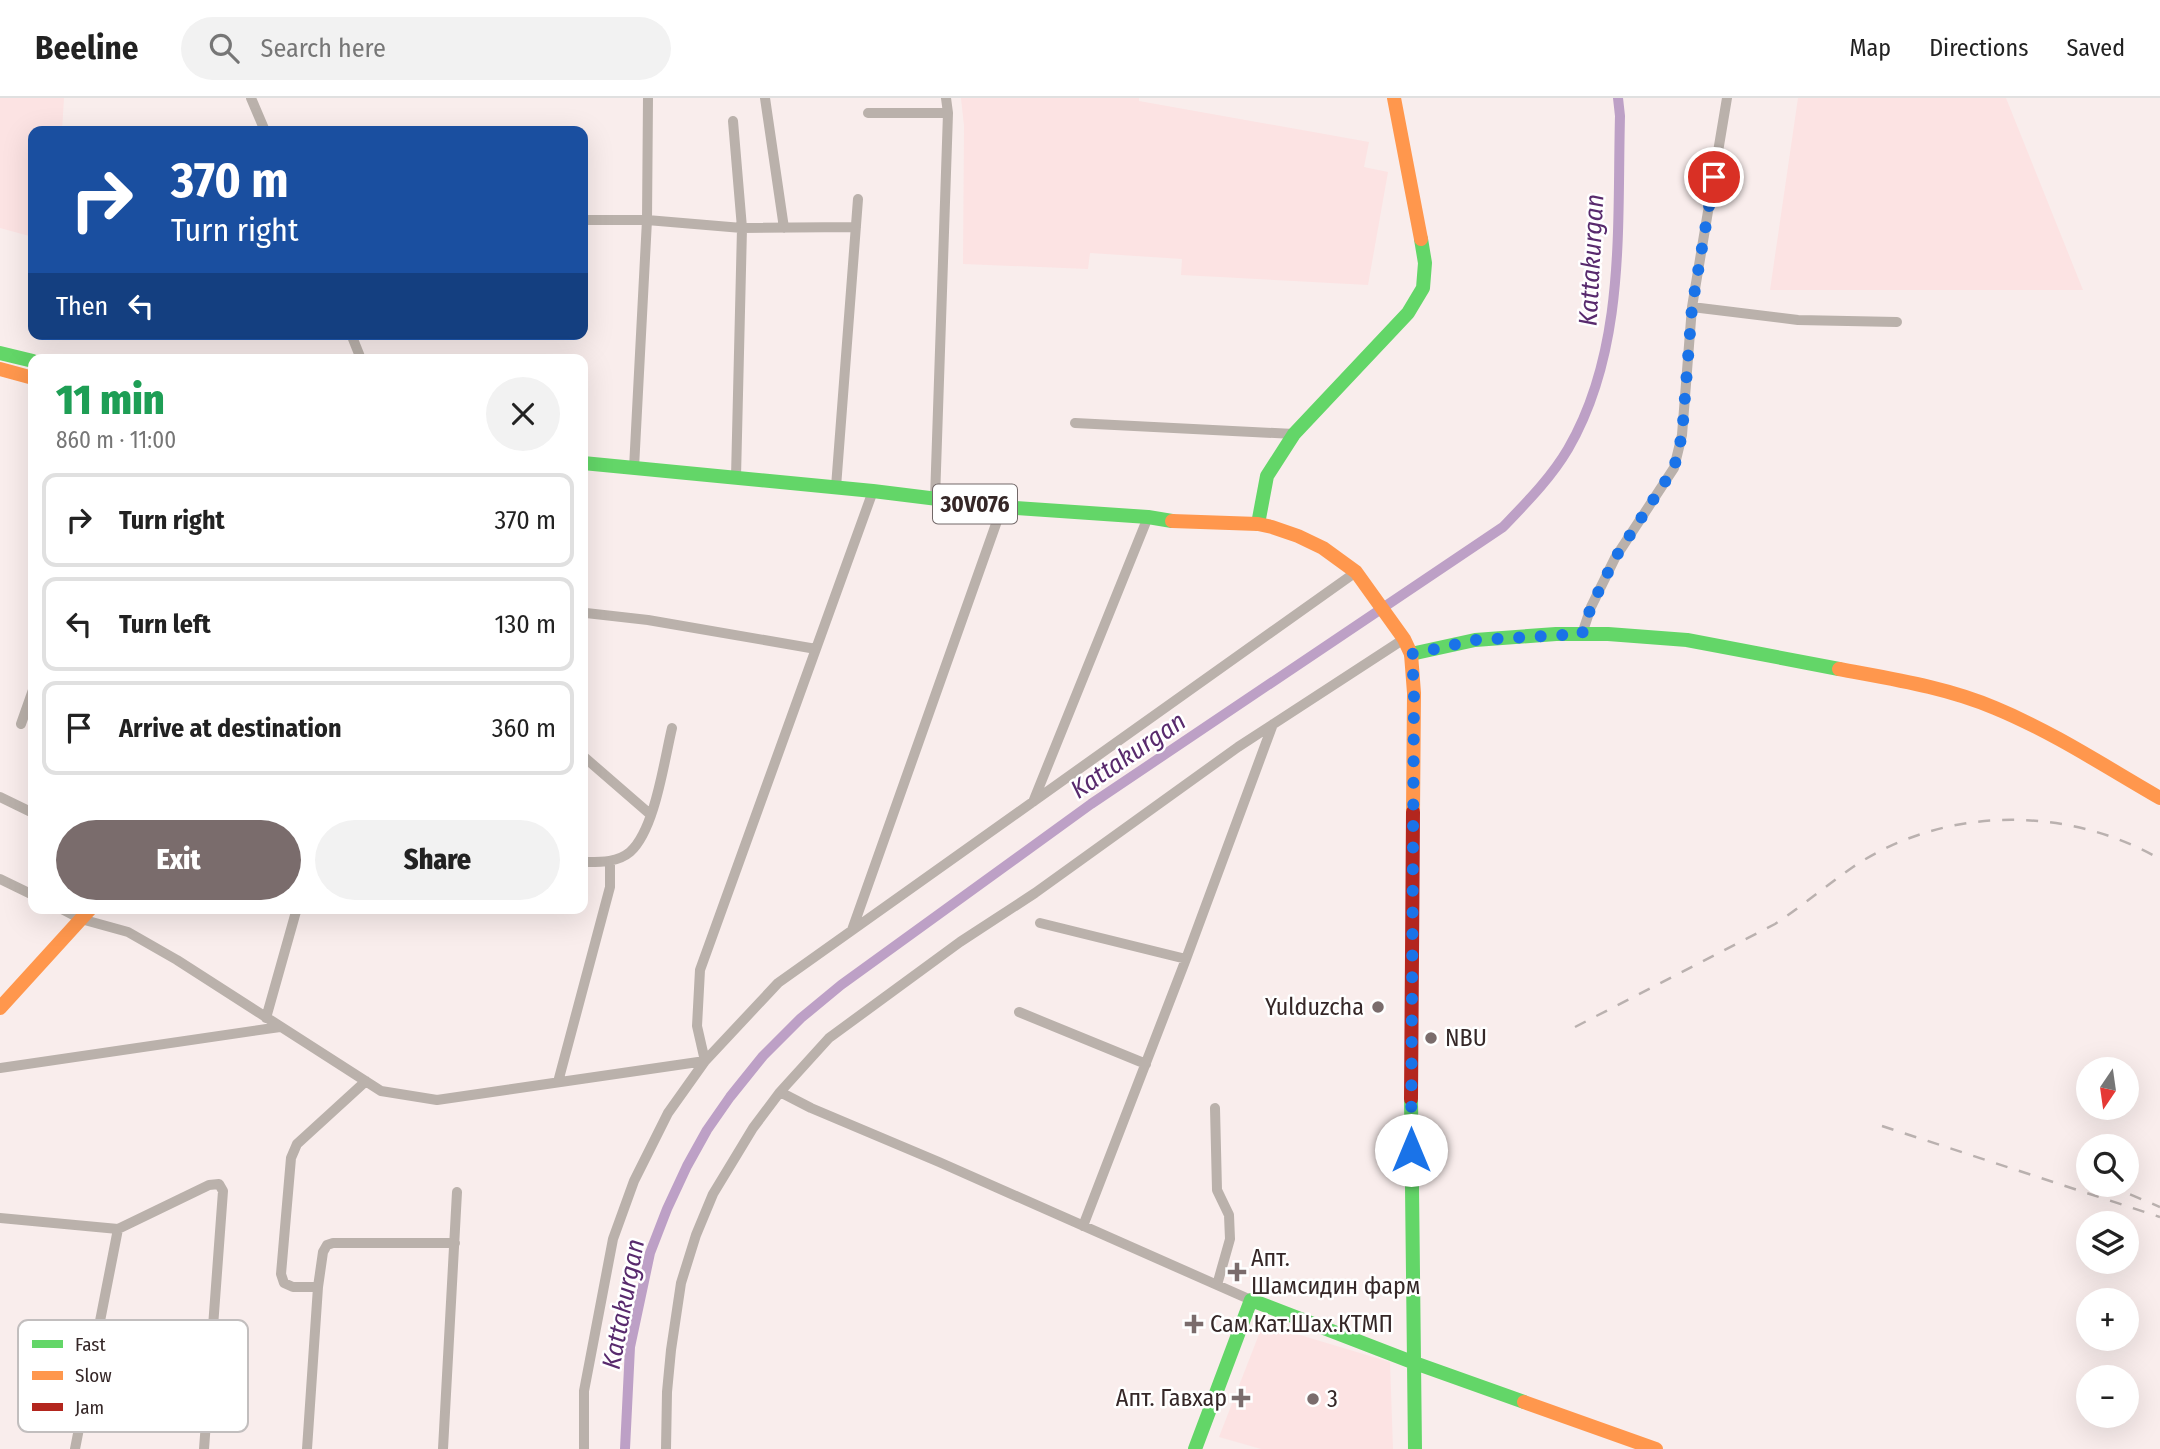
<!DOCTYPE html>
<meta charset="utf-8">
<style>
:root{--surface:#fff;--page:#f2f2f2;--text:#222;--muted:#767676;--line:#e0e0e0;--accent:#7a6c6c}
body{margin:0;font-family:"Fira Sans Condensed",sans-serif;background:var(--page);color:var(--text);height:100vh;display:flex;flex-direction:column;font-size:26px;white-space:nowrap}
*{box-sizing:border-box;margin:0}
p{font-size:23px;color:var(--muted)}
.icon{flex:none;width:38px;height:38px;fill:none;stroke:currentColor;stroke-width:2;stroke-linecap:round;stroke-linejoin:round}
.map{position:relative;flex:1;overflow:hidden}
.panel{position:absolute;left:28px;top:256px;width:560px;height:560px;display:flex;flex-direction:column;background:var(--surface);border-radius:14px;box-shadow:0 7px 28px #0002}
.panel>*{flex:none}
.banner{position:absolute;left:28px;top:28px;width:560px;height:214px;border-radius:14px;box-shadow:0 7px 28px #0002;background:#1a4fa0;color:#fff;overflow:hidden}
.needle{width:46px;rotate:193deg}
.fabs{position:absolute;left:2076px;top:959px;display:grid;gap:14px}
.fabs a{display:grid;place-items:center;width:63px;height:63px;border-radius:50%;background:var(--surface);box-shadow:0 7px 28px #0002;font-size:35px}
.pin{position:absolute;display:grid;place-items:center;width:60px;height:60px;color:#fff;margin:-30px;border:4px solid #fff;border-radius:50%;box-shadow:0 2px 7px #0007}
.me{position:absolute;width:77px;margin:-38px;rotate:0deg;stroke-linejoin:round;filter:drop-shadow(0 0 5px #0008)}
.turn{display:flex;align-items:center;gap:24px;height:147px;padding:0 28px;font-size:32px}
.turn .icon{width:91px;height:91px;stroke-width:2.5}
.turn b{display:block;font-size:49px;line-height:60px}
.then{display:flex;align-items:center;height:66px;padding:0 28px;background:#0003;gap:14px;font-size:26px}
.round{display:grid;place-items:center;flex:none;width:74px;height:74px;border-radius:37px;background:var(--page)}
.summary{display:flex;align-items:center;justify-content:space-between;height:119px;padding:0 28px}
h1{font-size:42px;font-weight:800;line-height:52px;color:#1e9e55}
.primary-button{display:flex;gap:14px;margin-top:auto;padding:14px 28px}
.primary-button a{flex:1;height:80px;border-radius:42px;background:var(--accent);color:#fff;font-size:28px;font-weight:800;line-height:80px;text-align:center}
.primary-button a+a{background:var(--page);color:var(--text)}
ul{padding:0;list-style:none}
li{display:flex;align-items:center;gap:21px;height:94px;margin:0 14px 10px;padding:0 14px;border:4px solid var(--line);border-radius:14px}
li div{flex:1}
li b{display:block;font-size:26px}
li em{font-style:normal}
header{display:flex;align-items:center;gap:42px;box-sizing:border-box;height:98px;padding:0 35px;background:var(--surface);border-bottom:2px solid var(--line)}
header strong{font-size:33px}
nav{display:flex;gap:38px;margin-inline-start:auto;font-size:24px}
.search{width:490px;height:63px;background:var(--page);display:flex;align-items:center;gap:18px;box-sizing:border-box;padding:0 24px;border-radius:38px;color:var(--muted);font-size:26px}
.map>svg:first-child{display:block}
.built{fill:#fce3e3}
.lines{fill:none;stroke-linecap:round;stroke-linejoin:round}
.canal{stroke:#bda0c6;stroke-width:10}
.street{stroke:#bab1ab;stroke-width:10}
.fast{stroke:#63d668;stroke-width:14}
.slow{stroke:#ff974d;stroke-width:14}
.jam{stroke:#b3261e;stroke-width:14}
.rail{stroke:#bab1af;stroke-width:2.5;stroke-dasharray:12 12;stroke-linecap:butt}
.route{stroke:#1a73e8;stroke-width:12;stroke-dasharray:0 21.6}
.poi-dot{fill:#7a6c6c;stroke:#fff;stroke-width:2.5}
.labels{text-anchor:middle;stroke-width:5;stroke-linejoin:round;paint-order:stroke}
.shield{fill:#fff;stroke:#726868;stroke-width:2}
.shield-label{font-size:23px;font-weight:bold;fill:#352727}
.poi-label{font-size:24px;fill:#352727;stroke:#fff;text-anchor:start}
.water-label{font-size:26px;font-style:italic;fill:#582a6d;stroke:#fff}
.key{fill:#fff;stroke:#c2bebe;stroke-width:2}
.key-label{font-size:19px;fill:#352727}
</style>
<header>
<strong>Beeline</strong>
<div class="search"><svg class="icon" aria-label="search" viewBox="0 0 24 24"><circle cx="10" cy="10" r="6"/><path d="M15 15l6 6"/></svg>Search here</div>
<nav><a>Map</a><a>Directions</a><a>Saved</a></nav>
</header>
<div class="map">
<svg width="2160" height="1351" viewBox="0 0 2160 1351">
<rect width="100%" height="100%" fill="#f9edec"/>
<!-- built -->
<path class="built" d="M 0,0 L 64,0 L 62,33 L 33,33 L 33,139 L 0,130 Z
M 961,0 L 1139,0 L 1139,3 L 1369,44 L 1364,69 L 1388,74 L 1368,187 L 1181,177 L 1182,161 L 1090,155 L 1088,171 L 963,166 L 964,28 Z
M 1798,0 L 2006,0 L 2083,192 L 1770,192 Z
M 1263,1226 L 1390,1264 L 1393,1351 L 1261,1351 L 1219,1339 Z"/>
<g class="lines">
<!-- canal -->
<path class="canal" d="M 625,1351 L 630,1249 L 650,1155 L 667,1111 L 687,1068 L 707,1032 L 730,999 L 763,958 L 801,920 L 841,887 L 1091,706 L 1503,429 C 1526,405 1551,380 1568,351 C 1626,251 1617,130 1620,18 L 1618,0"/>
<!-- street -->
<path class="street" d="M 251,0 L 265,33
M 765,0 L 784,130
M 868,15 L 948,15
M 733,23 L 742,130 L 736,379
M 583,122 L 647,122 L 742,130 L 856,129
M 1692,209 L 1798,222 L 1897,224
M 351,236 L 361,261
M 1075,325 L 1294,336
M 634,370 L 647,122 L 648,0
M 836,389 L 858,101
M 935,401 L 948,15 L 946,0
M 583,516 L 586,515 L 648,522 L 816,551
M 1582,536 L 1591,509 L 1615,460 L 1674,370 L 1682,337 L 1692,209 L 1727,0
M 21,626 L 33,592
M 583,658 L 651,717
M 0,699 L 33,715
M 1033,704 L 1148,419
M 583,764 C 599,764 617,765 630,754 C 655,732 664,663 672,630
M 0,781 L 33,797
M 60,810 L 81,821 L 128,834 L 177,862 L 381,993 L 437,1002 L 705,963 L 697,928 L 700,872 L 873,393
M 1040,825 L 1186,861
M 852,832 L 1002,409
M 1019,914 L 1146,966
M 266,920 L 297,810
M 0,970 L 280,929
M 558,984 L 610,789 L 610,763
M 780,994 L 811,1010 L 939,1064 L 1251,1202
M 1215,1010 L 1217,1092 L 1229,1117 L 1230,1141 L 1217,1187
M 0,1120 L 118,1131 L 209,1087 L 219,1086 L 223,1093 L 204,1351
M 1083,1128 L 1186,861 L 1273,626
M 318,1189 L 293,1189 L 284,1185 L 281,1176 L 291,1060 L 297,1046 L 366,983
M 75,1351 L 118,1131
M 307,1351 L 318,1189 L 323,1154 L 327,1147 L 333,1145 L 455,1145
M 443,1351 L 457,1094
M 584,1351 L 584,1293 L 613,1141 L 634,1083 L 668,1015 L 705,963 L 778,885 L 1356,474
M 666,1351 L 667,1294 L 671,1252 L 681,1185 L 696,1137 L 713,1096 L 753,1030 L 780,994 L 829,940 L 960,844 L 1035,795 L 1238,649 L 1404,541"/>
<!-- fast -->
<path class="fast" d="M 0,255 L 33,263
M 583,365 L 873,393 L 1002,409 L 1148,419 L 1172,423
M 1258,426 L 1267,378 L 1294,336 L 1408,215 L 1423,190 L 1425,165 L 1421,141
M 1411,556 L 1475,542 L 1556,536 L 1608,536 L 1687,542 L 1839,571
M 1411,1001 L 1415,1351
M 1195,1351 L 1251,1202 L 1412,1264 L 1524,1304"/>
<!-- slow -->
<path class="slow" d="M 1394,0 L 1421,141
M 0,271 L 33,280
M 1172,423 L 1258,426 L 1272,429 L 1298,438 L 1323,450 L 1356,474 L 1404,541 L 1411,556 L 1414,595 L 1413,714
M 1839,571 C 1892,581 1946,589 1995,610 C 2053,634 2106,669 2160,700
M 0,910 L 91,810
M 1524,1304 L 1656,1351"/>
<!-- jam -->
<path class="jam" d="M 1411,1001 L 1413,714"/>
<!-- rail -->
<path class="rail" d="M 1575,929 L 1775,826 C 1802,808 1827,787 1853,769 C 1944,708 2066,707 2160,761
M 1882,1028 L 2160,1119
M 2085,1078 L 2088,1079
M 2108,1087 L 2160,1109"/>
</g>
<g class="lines">
<!-- route -->
<path class="route" d="M 1411,1052 L 1414,595 L 1412,556 L 1475,542 L 1582,536 L 1591,509 L 1615,460 L 1674,370 L 1682,337 L 1692,209 L 1714,79"/>
</g>
<!-- markers -->
<g class="poi-dot">
<circle cx="1378" cy="909" r="7"/>
<circle cx="1431" cy="940" r="7"/>
<path d="M1233.5 1163.5h7v7h7v7h-7v7h-7v-7h-7v-7h7z"/>
<path d="M1190.5 1215.5h7v7h7v7h-7v7h-7v-7h-7v-7h7z"/>
<path d="M1237.5 1289.5h7v7h7v7h-7v7h-7v-7h-7v-7h7z"/>
<circle cx="1313" cy="1301" r="7"/>
</g>
<g class="labels">
<!-- shield labels -->
<rect class="shield" x="933" y="386.5" width="84" height="39" rx="5"/>
<g class="shield-label">
<text x="975" y="414">30V076</text>
</g>
<!-- poi labels -->
<g class="poi-label">
<text x="1364" y="917" text-anchor="end">Yulduzcha</text>
<text x="1445" y="948">NBU</text>
<text x="1251" y="1168">Апт.<tspan x="1251" dy="28">Шамсидин фарм</tspan></text>
<text x="1210" y="1234">Сам.Кат.Шах.КТМП</text>
<text x="1227" y="1308" text-anchor="end">Апт. Гавхар</text>
<text x="1327" y="1309">3</text>
</g>
<!-- water labels -->
<g class="water-label">
<text transform="translate(1591 162) rotate(-87)" y="9">Kattakurgan</text>
<text transform="translate(1128 657) rotate(-34)" y="9">Kattakurgan</text>
<text transform="translate(623 1206) rotate(-79)" y="9">Kattakurgan</text>
</g>
</g>
<!-- legend -->
<rect x="18" y="1222" width="230" height="112" rx="10" class="key"/>
<rect x="32" y="1242" width="31" height="8" fill="#63d668"/>
<rect x="32" y="1273" width="31" height="9" fill="#ff974d"/>
<rect x="32" y="1305" width="31" height="8" fill="#b3261e"/>
<g class="key-label">
<text x="75" y="1253">Fast</text>
<text x="75" y="1284">Slow</text>
<text x="75" y="1316">Jam</text>
</g>
</svg>
<div class="fabs">
<a><svg class="needle" viewBox="-14 -14 28 28"><path d="M0-13l5 13h-10z" fill="#e53935"/><path d="M0 13l5-13h-10z" fill="#767676"/></svg></a>
<a><svg class="icon" aria-label="search" viewBox="0 0 24 24"><circle cx="10" cy="10" r="6"/><path d="M15 15l6 6"/></svg></a>
<a><svg class="icon" aria-label="layers" viewBox="0 0 24 24"><path d="M12 4l9 5-9 5-9-5zM3 14l9 5 9-5"/></svg></a>
<a>+</a>
<a>−</a>
</div>
<div class="pin" style="left:1714px;top:79px;background:#d93025"><svg class="icon" aria-label="arrive" viewBox="0 0 24 24"><path d="M6 21V4h12l-3 4 3 4H6"/></svg></div>
<svg class="me" style="left:1411px;top:1052px" viewBox="-20 -20 40 40"><circle r="19" fill="#fff"/><path d="M0-13L10 11 0 6-10 11z" fill="#1a73e8"/></svg>
<div class="banner">
<div class="turn"><svg class="icon" aria-label="right" viewBox="0 0 24 24"><path d="M7 20v-9h11M14 6l5 5-5 5"/></svg><div><b>370 m</b>Turn right</div></div>
<div class="then">Then<svg class="icon" aria-label="left" viewBox="0 0 24 24"><path d="M17 20v-9H6M10 6l-5 5 5 5"/></svg></div>
</div>
<section class="panel">
<div class="summary"><div><h1>11 min</h1><p>860 m · 11:00</p></div><a class="round"><svg class="icon" aria-label="close" viewBox="0 0 24 24"><path d="M6 6l12 12M18 6L6 18"/></svg></a></div>
<ul>
<li><svg class="icon" aria-label="right" viewBox="0 0 24 24"><path d="M7 20v-9h11M14 6l5 5-5 5"/></svg><div><b>Turn right</b></div><em>370 m</em></li>
<li><svg class="icon" aria-label="left" viewBox="0 0 24 24"><path d="M17 20v-9H6M10 6l-5 5 5 5"/></svg><div><b>Turn left</b></div><em>130 m</em></li>
<li><svg class="icon" aria-label="arrive" viewBox="0 0 24 24"><path d="M6 21V4h12l-3 4 3 4H6"/></svg><div><b>Arrive at destination</b></div><em>360 m</em></li>
</ul>
<div class="primary-button"><a>Exit</a><a>Share</a></div>
</section>
</div>
